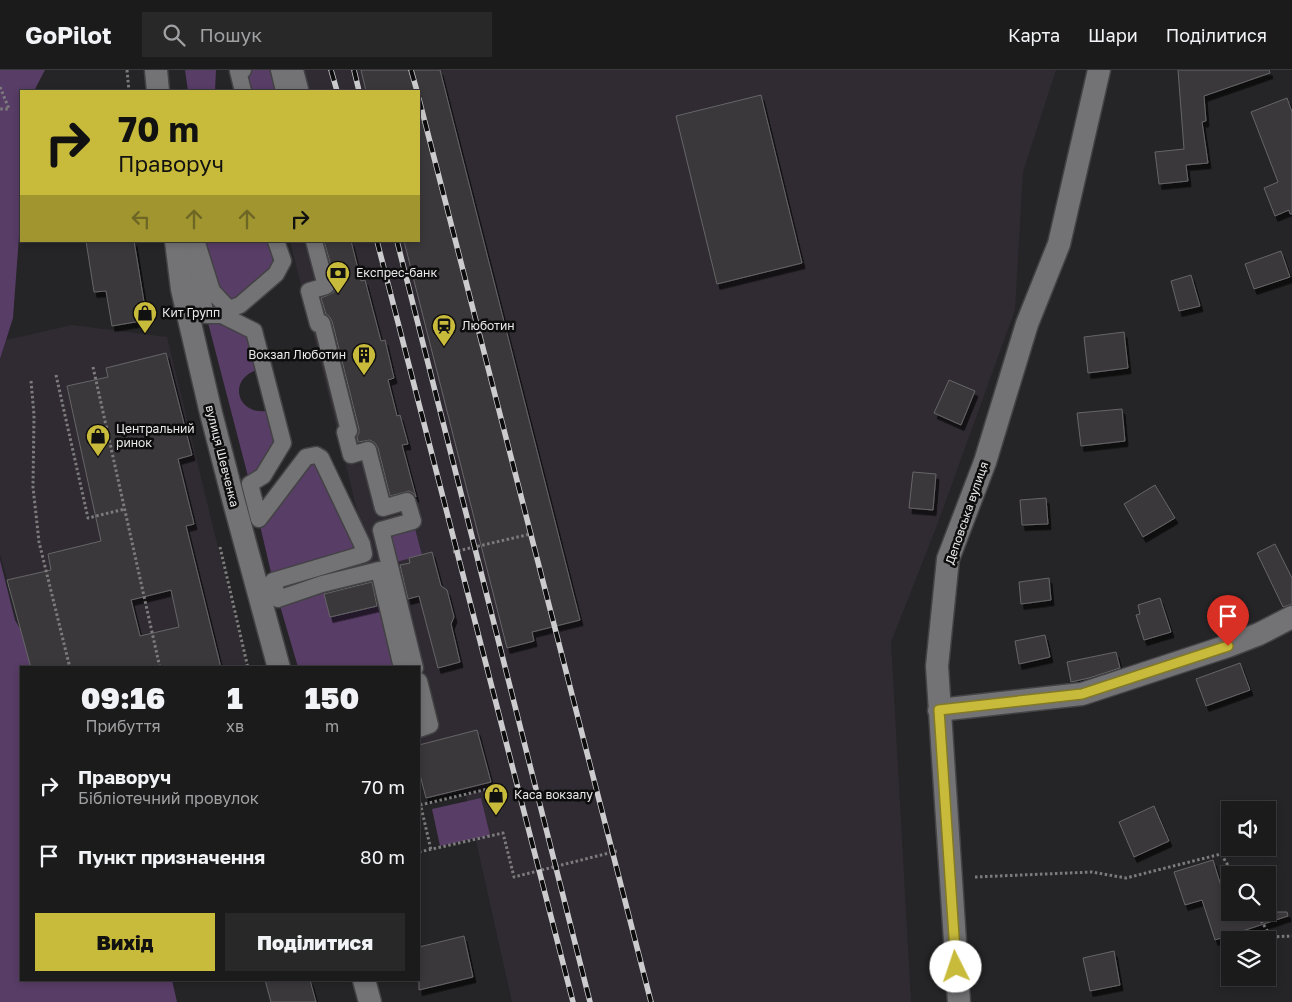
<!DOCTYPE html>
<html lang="uk">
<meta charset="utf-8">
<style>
:root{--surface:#1c1b1c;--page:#292829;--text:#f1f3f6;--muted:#a0a1a3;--line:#3a393b;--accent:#c8bb3b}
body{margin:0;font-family:"Golos Text",sans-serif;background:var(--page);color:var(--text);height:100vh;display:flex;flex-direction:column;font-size:19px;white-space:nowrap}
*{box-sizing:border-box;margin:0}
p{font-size:16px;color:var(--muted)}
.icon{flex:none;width:28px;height:28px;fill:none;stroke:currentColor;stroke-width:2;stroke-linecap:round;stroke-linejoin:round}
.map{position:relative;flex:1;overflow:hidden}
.panel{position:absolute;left:20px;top:596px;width:400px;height:315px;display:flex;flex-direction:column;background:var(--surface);border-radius:0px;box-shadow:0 2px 8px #0003,0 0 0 1px var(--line)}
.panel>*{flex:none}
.banner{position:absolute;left:20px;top:20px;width:400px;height:152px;border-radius:0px;box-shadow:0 2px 8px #0003,0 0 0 1px var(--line);background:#c8bb3b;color:#111;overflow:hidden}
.fabs{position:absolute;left:1221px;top:731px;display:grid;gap:10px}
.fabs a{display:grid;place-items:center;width:55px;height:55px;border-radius:0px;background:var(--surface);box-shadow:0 2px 8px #0003,0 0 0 1px var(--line);font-size:25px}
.pin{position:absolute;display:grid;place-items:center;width:42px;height:42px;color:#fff;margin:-51px -21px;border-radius:50% 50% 50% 0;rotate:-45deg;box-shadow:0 0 5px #0007}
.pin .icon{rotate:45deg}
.me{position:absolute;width:55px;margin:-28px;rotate:356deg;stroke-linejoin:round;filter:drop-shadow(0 0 4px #0008)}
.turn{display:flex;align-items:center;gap:18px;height:105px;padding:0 15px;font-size:22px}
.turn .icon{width:65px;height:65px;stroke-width:2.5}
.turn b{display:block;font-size:35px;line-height:42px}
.lanes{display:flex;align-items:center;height:48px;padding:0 15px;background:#0003;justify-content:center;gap:25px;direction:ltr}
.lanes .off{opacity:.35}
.eta{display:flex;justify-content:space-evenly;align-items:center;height:85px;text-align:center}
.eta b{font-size:30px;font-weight:800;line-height:35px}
.button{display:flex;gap:10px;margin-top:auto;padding:10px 15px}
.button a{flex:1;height:58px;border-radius:0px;background:var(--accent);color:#111;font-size:20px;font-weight:800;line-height:58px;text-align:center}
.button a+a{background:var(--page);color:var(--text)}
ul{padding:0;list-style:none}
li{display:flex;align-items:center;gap:15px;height:70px;padding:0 15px}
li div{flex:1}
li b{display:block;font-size:19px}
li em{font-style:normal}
header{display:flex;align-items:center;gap:30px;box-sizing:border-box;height:70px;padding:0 25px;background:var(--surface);border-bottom:1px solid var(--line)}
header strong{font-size:24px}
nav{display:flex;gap:28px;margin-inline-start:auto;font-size:18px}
.search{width:350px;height:45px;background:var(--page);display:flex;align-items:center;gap:12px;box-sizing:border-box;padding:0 18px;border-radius:0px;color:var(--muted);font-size:19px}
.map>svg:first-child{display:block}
.built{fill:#302b32}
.green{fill:#583d66}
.building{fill:#3a383a;stroke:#666567;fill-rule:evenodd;filter:url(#shadow)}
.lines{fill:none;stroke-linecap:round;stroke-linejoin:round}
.pedestrian-casing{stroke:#434244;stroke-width:19}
.minor-casing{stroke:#434244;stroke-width:25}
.path{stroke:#7d7c7d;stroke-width:3;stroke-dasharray:2.5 2.5;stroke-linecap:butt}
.pedestrian{stroke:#737274;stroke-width:16}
.minor{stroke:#737274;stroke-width:22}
.rail-casing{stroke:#cccbcd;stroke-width:5.5}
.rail{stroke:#0e0d0e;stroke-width:4;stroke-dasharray:11;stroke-linecap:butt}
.route-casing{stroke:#827a26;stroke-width:12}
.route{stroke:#c8bb3b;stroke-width:9}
.labels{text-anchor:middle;stroke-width:5;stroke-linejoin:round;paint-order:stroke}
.poi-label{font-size:12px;fill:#eae9ea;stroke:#0e0d0e;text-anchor:start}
.street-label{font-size:12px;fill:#eae9ea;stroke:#0e0d0e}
</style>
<header>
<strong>GoPilot</strong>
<div class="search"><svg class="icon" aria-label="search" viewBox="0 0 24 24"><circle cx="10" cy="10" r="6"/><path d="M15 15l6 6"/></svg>Пошук</div>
<nav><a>Карта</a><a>Шари</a><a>Поділитися</a></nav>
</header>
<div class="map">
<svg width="1292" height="932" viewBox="0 0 1292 932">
<defs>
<filter id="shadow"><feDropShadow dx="3" dy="5.5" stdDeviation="0" flood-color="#0009"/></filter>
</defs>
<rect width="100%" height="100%" fill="#252426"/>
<!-- built -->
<path class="built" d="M 281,0 L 1056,0 L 1023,102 L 1015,240 L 936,458 L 891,572 L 911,932 L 512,932 L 465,722 L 429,728 L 419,688 L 419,598 L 396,597 L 290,171 L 419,171 L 419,21 L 286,21 Z
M 72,255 L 167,267 L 247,597 L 31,597 L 0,484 L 0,289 L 6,270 Z"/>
<!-- green -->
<path class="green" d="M 0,0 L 45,0 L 34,21 L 21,21 L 21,139 L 13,248 L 0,289 Z
M 185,0 L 216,0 L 215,21 L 188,21 Z
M 247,0 L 279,0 L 284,21 L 252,21 Z
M 200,171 L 276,171 L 283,191 L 240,235 L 224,234 Z
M 206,245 L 254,261 L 257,300 C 228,309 236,345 267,341 L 283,373 L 250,414 Z
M 316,385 L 364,484 L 273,511 L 258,447 Z
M 413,451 L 422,485 L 389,494 L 381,460 Z
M 0,490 L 15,550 L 42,597 L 21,598 L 21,910 L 172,910 L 177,932 L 0,932 Z
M 322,514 L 330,547 L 387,534 L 402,597 L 298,597 L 278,529 Z
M 481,728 L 490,765 L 440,776 L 432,739 Z"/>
<!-- building -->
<path class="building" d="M 361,0 L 440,0 L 580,550 L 532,562 L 534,571 L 507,578 L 404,171 L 419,171 L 419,21 L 366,21 Z
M 1178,0 L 1269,0 L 1270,3 L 1204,26 L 1206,51 L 1202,52 L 1208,93 L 1186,95 L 1188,111 L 1159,114 L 1155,82 L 1184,79 Z
M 761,25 L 802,193 L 717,214 L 676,46 Z
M 1287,28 L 1292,42 L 1292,144 L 1290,144 L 1289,140 L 1275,146 L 1264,118 L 1278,112 L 1251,42 Z
M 86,171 L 134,171 L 147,250 L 112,256 L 106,221 L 94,222 Z
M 324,171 L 351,171 L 361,211 L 365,210 L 381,271 L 385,270 L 394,308 L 388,310 L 397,346 L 400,345 L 408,374 L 402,375 L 416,427 L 413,423 L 409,421 L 390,426 L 378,378 L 375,373 L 370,370 L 358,372 L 357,367 L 359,363 L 359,359 L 332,251 L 329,246 L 326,244 L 321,228 L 333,223 L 336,218 L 336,213 Z
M 1281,181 L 1290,207 L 1254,219 L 1245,194 Z
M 1191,205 L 1200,236 L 1179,241 L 1171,211 Z
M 1124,262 L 1128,298 L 1088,303 L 1084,267 Z
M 166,283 L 192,385 L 178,389 L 194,454 L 186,456 L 221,598 L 31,598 L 7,510 L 51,500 L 48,484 L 101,471 L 67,316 L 108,307 L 106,298 ZM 171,520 L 179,557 L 140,566 L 131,530 Z
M 949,310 L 975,321 L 961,355 L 934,343 Z
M 1122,339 L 1125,371 L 1081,376 L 1077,343 Z
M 913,402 L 936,404 L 933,440 L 909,438 Z
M 1155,415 L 1175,448 L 1143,467 L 1124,434 Z
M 1046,428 L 1048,454 L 1022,455 L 1020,430 Z
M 1275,474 L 1292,508 L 1292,534 L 1283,537 L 1257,483 Z
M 432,482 L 441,516 L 447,520 L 454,547 L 451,554 L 460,592 L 438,598 L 419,526 L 408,529 L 400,495 L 410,493 L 409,488 Z
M 1049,508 L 1051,530 L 1021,534 L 1019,512 Z
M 372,512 L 377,536 L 330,547 L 324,524 Z
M 1160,528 L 1171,562 L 1144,570 L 1136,545 L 1140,544 L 1138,535 Z
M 1045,565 L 1050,587 L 1019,594 L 1015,571 Z
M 1116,582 L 1120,598 L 1089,608 L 1071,612 L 1067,592 Z
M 1240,593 L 1250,620 L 1206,636 L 1196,609 Z
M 477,660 L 491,712 L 426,728 L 419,701 L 419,675 Z
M 1154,736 L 1169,771 L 1134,787 L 1119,752 Z
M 1213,790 L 1229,842 L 1287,842 L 1288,846 L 1215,870 L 1202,830 L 1185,835 L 1174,802 Z
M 464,866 L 473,907 L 419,920 L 419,877 Z
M 1114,881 L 1120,915 L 1090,921 L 1083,888 Z
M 265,910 L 310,910 L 316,932 L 271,932 Z"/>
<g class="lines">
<!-- pedestrian casing -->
<g class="pedestrian-casing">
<path id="pedestrian" d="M 243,0 L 238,1 L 243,21
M 279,0 L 284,21
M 292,21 L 300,19 L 295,0
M 276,171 L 283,191 L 276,204 L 240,235 L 230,239 L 224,234 L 212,221 L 197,173 L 190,175 L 206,245 L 222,245 L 254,261 L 283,373 L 263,406 L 250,414 L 259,449 L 306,387 L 316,385 L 321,388 L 362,474 L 364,484 L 273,511 L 278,529 L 322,514 L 379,500 L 402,598
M 314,171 L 326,216 L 309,221 L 318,254 L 322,253 L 349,361 L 345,362 L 351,385 L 368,380 L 383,438 L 407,431 L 413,451 L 381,460 L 415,598
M 419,611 L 430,655 L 419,659"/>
</g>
<!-- minor casing -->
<g class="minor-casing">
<path id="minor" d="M 156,0 L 158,21
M 176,171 L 182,219 L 211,343 L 235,436 L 279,598
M 939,640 L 1082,624 L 1228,576 L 1259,564 L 1292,547
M 364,910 L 370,932
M 959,932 L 937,596 L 948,489 L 985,392 L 1027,254 L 1059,174 L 1099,0"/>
</g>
<!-- path -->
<path class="path" d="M 127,0 L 129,21
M 0,17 L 9,39 L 0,39
M 93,297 L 160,598
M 56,305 L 88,448 L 125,439
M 31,311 L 34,345 L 33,417 L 39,472 L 70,598
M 220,477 L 248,598
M 453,482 L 535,463
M 419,728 L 431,780
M 420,735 L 492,718
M 419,782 L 503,763 L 514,807 L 617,781
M 975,807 L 1092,802 L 1126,808 L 1221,784 L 1234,805
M 1256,842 L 1271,867 L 1292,866"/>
<!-- pedestrian -->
<use href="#pedestrian" class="pedestrian"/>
<!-- minor -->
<use href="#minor" class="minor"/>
<!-- rail casing -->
<g class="rail-casing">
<path id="rail" d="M 331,0 L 337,21
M 354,0 L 359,21
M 411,0 L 417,21
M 419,29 L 651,932
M 377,171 L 573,932
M 397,171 L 590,932"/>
</g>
<!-- rail -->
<use href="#rail" class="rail"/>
</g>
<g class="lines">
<!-- route casing -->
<g class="route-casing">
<path id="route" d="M 956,897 L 939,640 L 1082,624 L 1228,576"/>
</g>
<!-- route -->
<use href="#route" class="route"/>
</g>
<!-- icons -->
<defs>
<g id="bank-pin" transform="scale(1.25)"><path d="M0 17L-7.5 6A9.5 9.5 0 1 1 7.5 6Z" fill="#c8bb3b" stroke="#0e0d0e"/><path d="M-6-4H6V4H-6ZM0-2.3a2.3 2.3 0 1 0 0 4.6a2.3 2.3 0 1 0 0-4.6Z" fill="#111"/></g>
<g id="shop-pin" transform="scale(1.25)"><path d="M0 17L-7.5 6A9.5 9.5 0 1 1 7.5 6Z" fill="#c8bb3b" stroke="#0e0d0e"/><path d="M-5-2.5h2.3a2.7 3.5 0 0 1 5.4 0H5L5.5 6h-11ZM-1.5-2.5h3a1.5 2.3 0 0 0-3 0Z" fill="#111"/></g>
<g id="station-pin" transform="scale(1.25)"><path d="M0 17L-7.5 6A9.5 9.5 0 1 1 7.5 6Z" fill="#c8bb3b" stroke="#0e0d0e"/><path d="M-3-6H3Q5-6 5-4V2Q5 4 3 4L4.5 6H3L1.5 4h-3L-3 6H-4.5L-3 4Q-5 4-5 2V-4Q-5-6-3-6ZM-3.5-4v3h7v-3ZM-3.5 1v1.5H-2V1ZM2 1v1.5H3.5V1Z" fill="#111"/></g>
<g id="building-pin" transform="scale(1.25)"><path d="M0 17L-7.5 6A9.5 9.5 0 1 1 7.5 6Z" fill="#c8bb3b" stroke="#0e0d0e"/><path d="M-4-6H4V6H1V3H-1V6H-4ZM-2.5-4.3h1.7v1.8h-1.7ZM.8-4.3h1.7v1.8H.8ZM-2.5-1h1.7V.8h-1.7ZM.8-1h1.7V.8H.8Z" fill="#111"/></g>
</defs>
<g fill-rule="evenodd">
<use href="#bank-pin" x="338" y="203"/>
<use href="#shop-pin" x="145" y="243"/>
<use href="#station-pin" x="444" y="256"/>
<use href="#building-pin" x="364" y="285"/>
<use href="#shop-pin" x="98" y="366"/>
<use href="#shop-pin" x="496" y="725"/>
</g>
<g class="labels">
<!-- poi labels -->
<g class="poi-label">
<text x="356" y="207">Експрес-банк</text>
<text x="162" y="247">Кит Групп</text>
<text x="462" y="260">Люботин</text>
<text x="346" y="289" text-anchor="end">Вокзал Люботин</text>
<text x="116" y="363">Центральний<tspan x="116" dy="14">ринок</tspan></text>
<text x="514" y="729">Каса вокзалу</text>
</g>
<!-- street labels -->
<g class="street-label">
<text transform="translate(222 386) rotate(76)" y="4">вулиця Шевченка</text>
<text transform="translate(967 443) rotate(-71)" y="4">Деповська вулиця</text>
</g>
</g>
</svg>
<div class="fabs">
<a><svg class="icon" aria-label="sound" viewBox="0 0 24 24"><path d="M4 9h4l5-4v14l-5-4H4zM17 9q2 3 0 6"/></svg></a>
<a><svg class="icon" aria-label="search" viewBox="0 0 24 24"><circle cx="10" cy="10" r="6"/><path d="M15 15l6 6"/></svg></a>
<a><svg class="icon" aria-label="layers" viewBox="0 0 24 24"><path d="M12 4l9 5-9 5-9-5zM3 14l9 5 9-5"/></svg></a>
</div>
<div class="pin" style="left:1228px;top:576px;background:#d93025"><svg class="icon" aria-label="arrive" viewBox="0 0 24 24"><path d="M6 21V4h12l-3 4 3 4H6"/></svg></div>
<svg class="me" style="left:956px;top:897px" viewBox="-20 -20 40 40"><circle r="19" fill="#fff"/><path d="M0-13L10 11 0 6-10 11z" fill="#c8bb3b"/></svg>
<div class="banner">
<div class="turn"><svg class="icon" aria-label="right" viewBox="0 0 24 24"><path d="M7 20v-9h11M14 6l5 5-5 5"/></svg><div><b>70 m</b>Праворуч</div></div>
<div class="lanes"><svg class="icon off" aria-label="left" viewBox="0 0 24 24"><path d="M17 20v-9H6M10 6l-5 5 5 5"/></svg><svg class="icon off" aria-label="ahead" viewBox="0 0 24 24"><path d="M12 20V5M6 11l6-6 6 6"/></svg><svg class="icon off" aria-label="ahead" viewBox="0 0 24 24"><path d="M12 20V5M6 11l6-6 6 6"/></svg><svg class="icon" aria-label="right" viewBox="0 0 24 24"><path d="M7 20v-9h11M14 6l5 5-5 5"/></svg></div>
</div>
<section class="panel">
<div class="eta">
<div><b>09:16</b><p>Прибуття</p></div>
<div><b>1</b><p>хв</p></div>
<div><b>150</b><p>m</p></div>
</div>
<ul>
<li><svg class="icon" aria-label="right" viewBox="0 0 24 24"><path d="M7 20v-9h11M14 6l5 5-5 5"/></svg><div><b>Праворуч</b><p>Бібліотечний провулок</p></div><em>70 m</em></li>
<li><svg class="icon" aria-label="arrive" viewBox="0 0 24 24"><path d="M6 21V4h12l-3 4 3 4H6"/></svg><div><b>Пункт призначення</b></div><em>80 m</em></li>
</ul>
<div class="button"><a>Вихід</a><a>Поділитися</a></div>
</section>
</div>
